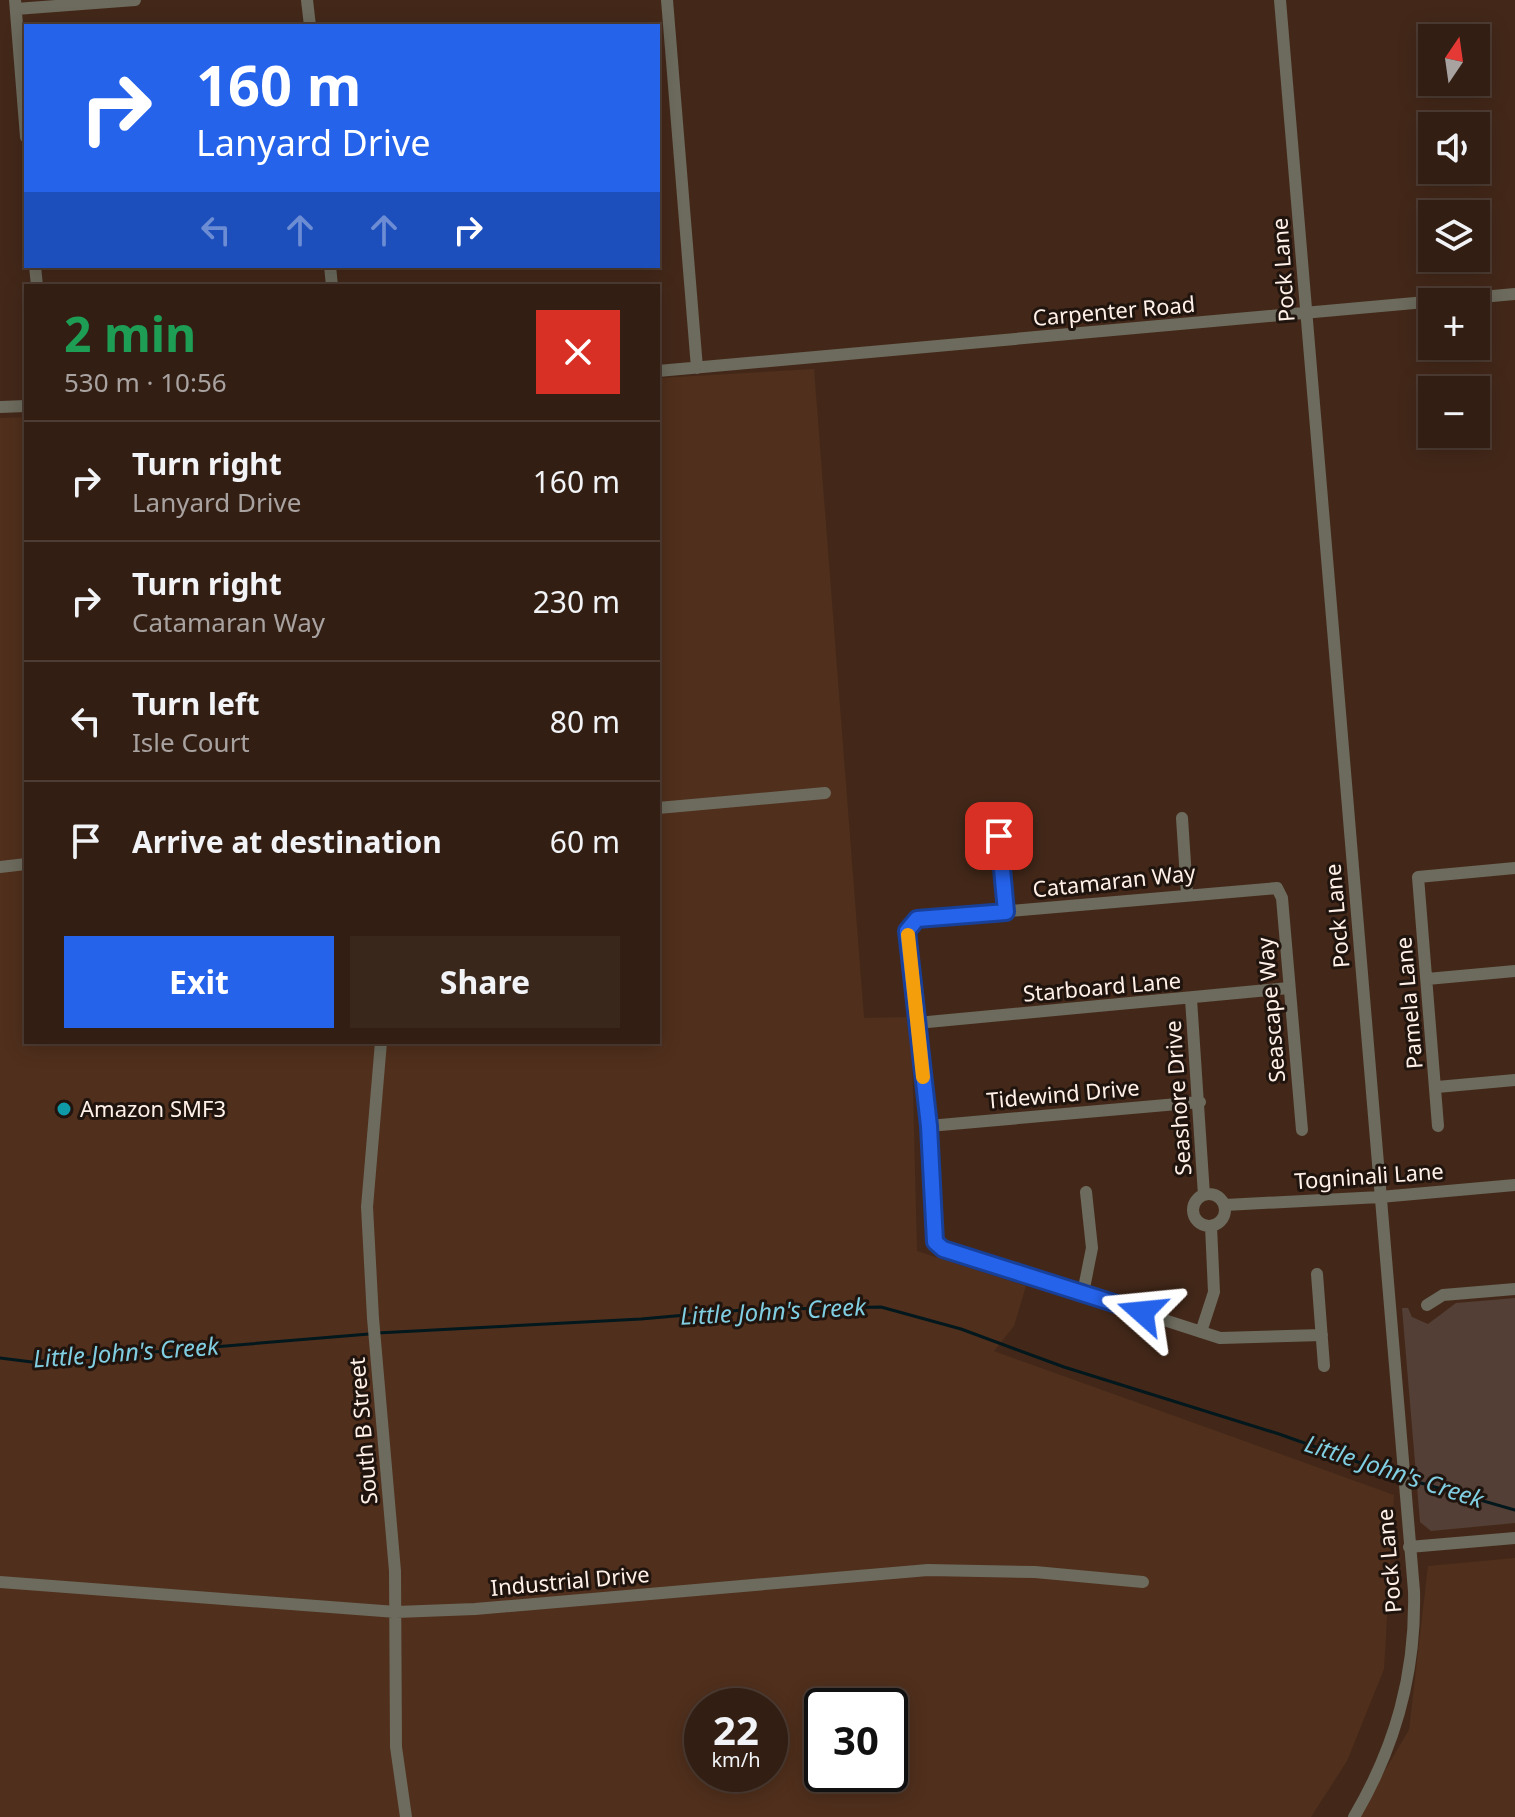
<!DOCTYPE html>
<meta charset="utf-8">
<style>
:root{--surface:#321e13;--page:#3a271c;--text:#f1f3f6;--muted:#a8a2a0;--line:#4d3c33;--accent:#2563eb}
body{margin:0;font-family:"Noto Sans",sans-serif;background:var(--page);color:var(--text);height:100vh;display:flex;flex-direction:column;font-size:30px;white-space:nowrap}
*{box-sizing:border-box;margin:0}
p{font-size:26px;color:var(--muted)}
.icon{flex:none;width:44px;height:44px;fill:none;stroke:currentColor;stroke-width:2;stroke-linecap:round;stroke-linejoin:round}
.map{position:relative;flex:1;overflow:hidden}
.panel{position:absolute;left:24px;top:284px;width:636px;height:760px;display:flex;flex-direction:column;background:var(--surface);border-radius:0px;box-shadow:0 4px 20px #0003,0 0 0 2px var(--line)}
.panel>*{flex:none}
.banner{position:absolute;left:24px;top:24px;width:636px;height:244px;border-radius:0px;box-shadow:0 4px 20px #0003,0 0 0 2px var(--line);background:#2563eb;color:#fff;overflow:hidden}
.needle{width:52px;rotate:13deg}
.controls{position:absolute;left:1418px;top:24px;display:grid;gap:16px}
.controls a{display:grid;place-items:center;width:72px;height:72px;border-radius:0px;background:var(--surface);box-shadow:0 4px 20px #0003,0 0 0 2px var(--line);font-size:40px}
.speed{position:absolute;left:684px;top:1688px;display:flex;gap:16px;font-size:40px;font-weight:700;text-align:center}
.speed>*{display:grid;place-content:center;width:104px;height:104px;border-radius:50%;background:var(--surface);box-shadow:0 4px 20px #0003,0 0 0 2px var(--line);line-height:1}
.speed small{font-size:20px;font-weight:400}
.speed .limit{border:4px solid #111;border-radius:12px;background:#fff;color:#111}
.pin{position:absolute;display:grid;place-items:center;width:68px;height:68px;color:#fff;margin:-34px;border-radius:16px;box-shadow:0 4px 12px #0006}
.me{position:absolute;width:88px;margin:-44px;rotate:288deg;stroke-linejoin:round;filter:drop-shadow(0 0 6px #0008)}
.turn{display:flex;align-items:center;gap:28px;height:168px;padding:0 40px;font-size:36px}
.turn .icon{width:104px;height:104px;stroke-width:2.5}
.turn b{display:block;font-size:56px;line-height:68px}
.lanes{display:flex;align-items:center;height:76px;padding:0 40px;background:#0003;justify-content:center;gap:40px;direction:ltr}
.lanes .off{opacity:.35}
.round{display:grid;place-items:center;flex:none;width:84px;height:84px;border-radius:0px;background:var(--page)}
.summary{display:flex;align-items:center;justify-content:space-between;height:136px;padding:0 40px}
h1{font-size:48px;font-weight:700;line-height:60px;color:#1e9e55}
.primary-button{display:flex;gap:16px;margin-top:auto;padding:16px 40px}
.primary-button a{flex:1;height:92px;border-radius:0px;background:var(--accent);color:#fff;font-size:32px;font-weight:700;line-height:92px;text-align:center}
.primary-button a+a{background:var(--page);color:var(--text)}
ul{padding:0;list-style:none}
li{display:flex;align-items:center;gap:24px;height:120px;padding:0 40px;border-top:2px solid var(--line)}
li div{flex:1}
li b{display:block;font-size:30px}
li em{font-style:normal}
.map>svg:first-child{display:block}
.built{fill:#502f1c;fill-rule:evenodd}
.green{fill:#533f35}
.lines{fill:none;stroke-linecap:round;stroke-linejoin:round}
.stream{stroke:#02181d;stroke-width:3}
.minor{stroke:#6c6b5d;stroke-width:12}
.route-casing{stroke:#184099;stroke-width:20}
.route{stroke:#2563eb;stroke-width:14}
.slow{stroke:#f59e0b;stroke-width:14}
.culture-dot{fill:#0f9aa8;stroke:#20140e;stroke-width:3}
.labels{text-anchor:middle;stroke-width:6;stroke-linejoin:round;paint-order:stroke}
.street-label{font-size:22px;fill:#fff0e8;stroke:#20140e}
.poi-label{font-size:22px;fill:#fff0e8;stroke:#20140e;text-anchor:start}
.water-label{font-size:24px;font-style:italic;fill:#80cee1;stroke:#20140e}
</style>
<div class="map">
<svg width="1515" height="1817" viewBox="0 0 1515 1817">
<rect width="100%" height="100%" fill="#432819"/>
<!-- built -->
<path class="built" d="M 814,369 L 864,1018 L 907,1017 L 912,1053 L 917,1251 L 1026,1286 L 1014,1326 L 994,1351 L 1394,1495 L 1384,1669 L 1347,1761 L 1311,1817 L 0,1817 L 0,418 L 26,417 L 26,1042 L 658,1042 L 658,378 ZM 702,1706 L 770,1706 L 770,1774 L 702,1774 ZM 822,1706 L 890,1706 L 890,1774 L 822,1774 Z
M 1515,1558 L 1515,1817 L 1357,1817 L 1409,1730 L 1428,1566 Z"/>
<!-- green -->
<path class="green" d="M 1515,1298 L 1515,1523 L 1431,1531 L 1420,1522 L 1402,1308 L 1408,1308 L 1412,1317 L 1428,1324 L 1456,1303 Z"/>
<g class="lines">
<!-- stream -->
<path class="stream" d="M 377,1333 L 641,1319 L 743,1310 L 881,1307 L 961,1329 L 1064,1367 L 1279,1434 L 1400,1477
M 0,1358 L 32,1362 L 369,1334
M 1407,1479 L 1515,1510"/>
<!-- minor -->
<path class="minor" d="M 15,0 L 26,137
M 307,0 L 310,26
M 667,0 L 697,368
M 1280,0 L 1414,1591 C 1416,1673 1396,1746 1354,1817
M 16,9 L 135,0
M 35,266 L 37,286
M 330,266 L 332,286
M 658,371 L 1515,294
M 0,407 L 26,406
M 658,808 L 825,793
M 1182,818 L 1187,894
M 999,836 L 1006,912
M 0,867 L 26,864
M 1427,979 L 1515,971
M 1191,999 L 1204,1195
M 917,1023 L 1289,988
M 381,1042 L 367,1207 L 373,1318 L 395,1571 L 396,1747 L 406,1817
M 1437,1087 L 1515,1080
M 929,1126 L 1200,1102
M 1438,1126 L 1418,877 L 1515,868
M 1302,1130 L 1282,898 L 1277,888 L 917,919 L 909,926 L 929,1126 L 933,1237 L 938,1247 L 1220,1338 L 1322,1335
M1193 1210a16 16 0 1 1 32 0a16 16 0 1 1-32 0Z
M 1225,1205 L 1380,1197 L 1515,1185
M 1317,1274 L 1324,1366
M 1083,1293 L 1092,1248 L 1086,1192
M 1427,1305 L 1443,1295 L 1515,1289
M 1201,1332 L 1214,1292 L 1211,1226
M 1409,1547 L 1515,1538
M 0,1582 L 396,1612 L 475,1609 L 928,1570 L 1035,1572 L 1143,1582"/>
</g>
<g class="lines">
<!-- route casing -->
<g class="route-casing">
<path id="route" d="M 999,836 L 1006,912 L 917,919 L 907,931 L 929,1126 L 935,1242 L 943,1249 L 1142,1312"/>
</g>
<!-- route -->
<use href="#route" class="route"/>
<!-- slow -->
<path class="slow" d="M 908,935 L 923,1077"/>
</g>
<!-- markers -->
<circle class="culture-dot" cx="64" cy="1109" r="8"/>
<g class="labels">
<!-- street labels -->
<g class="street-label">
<text transform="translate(1283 270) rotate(-94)" y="8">Pock Lane</text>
<text transform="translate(1114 311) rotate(-5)" y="8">Carpenter Road</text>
<text transform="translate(1114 881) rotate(-6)" y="8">Catamaran Way</text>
<text transform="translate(1337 916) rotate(-95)" y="8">Pock Lane</text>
<text transform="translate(1102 987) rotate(-5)" y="8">Starboard Lane</text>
<text transform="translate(1409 1003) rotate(-95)" y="8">Pamela Lane</text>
<text transform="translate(1271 1010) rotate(-95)" y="8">Seascape Way</text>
<text transform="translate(1063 1094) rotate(-5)" y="8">Tidewind Drive</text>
<text transform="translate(1178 1098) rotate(-94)" y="8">Seashore Drive</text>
<text transform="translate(1369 1176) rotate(-4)" y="8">Togninali Lane</text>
<text transform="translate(363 1431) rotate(-95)" y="8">South B Street</text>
<text transform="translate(1389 1561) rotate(-95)" y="8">Pock Lane</text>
<text transform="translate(570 1581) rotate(-5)" y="8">Industrial Drive</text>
</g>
<!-- poi labels -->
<g class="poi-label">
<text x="80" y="1117">Amazon SMF3</text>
</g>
<!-- water labels -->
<g class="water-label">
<text transform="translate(773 1312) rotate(-3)" y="8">Little John's Creek</text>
<text transform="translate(126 1353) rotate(-4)" y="8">Little John's Creek</text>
<text transform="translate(1394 1472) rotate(18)" y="8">Little John's Creek</text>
</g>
</g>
</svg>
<div class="controls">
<a><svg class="needle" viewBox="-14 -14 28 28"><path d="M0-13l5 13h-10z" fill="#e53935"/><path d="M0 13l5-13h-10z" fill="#a8a2a0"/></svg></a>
<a><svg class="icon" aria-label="sound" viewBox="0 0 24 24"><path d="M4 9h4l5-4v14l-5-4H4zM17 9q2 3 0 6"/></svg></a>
<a><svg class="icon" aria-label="layers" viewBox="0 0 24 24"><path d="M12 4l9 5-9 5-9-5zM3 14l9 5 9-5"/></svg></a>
<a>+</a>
<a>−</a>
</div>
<div class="speed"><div>22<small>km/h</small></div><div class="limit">30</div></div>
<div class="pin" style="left:999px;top:836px;background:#d93025"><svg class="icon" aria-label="arrive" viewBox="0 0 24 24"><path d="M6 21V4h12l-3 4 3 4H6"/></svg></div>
<svg class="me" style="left:1142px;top:1312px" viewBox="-20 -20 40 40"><path d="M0-17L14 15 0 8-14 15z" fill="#2563eb" stroke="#fff" stroke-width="4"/></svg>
<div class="banner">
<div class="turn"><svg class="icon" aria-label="right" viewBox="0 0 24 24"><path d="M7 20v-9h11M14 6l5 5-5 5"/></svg><div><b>160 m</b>Lanyard Drive</div></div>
<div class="lanes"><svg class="icon off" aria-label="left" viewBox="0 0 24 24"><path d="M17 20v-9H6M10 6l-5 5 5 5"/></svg><svg class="icon off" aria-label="ahead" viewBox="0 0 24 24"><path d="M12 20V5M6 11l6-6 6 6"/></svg><svg class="icon off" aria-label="ahead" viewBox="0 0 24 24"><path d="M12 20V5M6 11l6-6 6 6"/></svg><svg class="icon" aria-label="right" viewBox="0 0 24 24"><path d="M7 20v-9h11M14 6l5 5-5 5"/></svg></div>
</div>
<section class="panel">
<div class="summary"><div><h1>2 min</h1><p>530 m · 10:56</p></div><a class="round" style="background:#d93025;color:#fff"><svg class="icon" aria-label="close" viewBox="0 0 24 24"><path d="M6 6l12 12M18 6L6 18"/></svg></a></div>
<ul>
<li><svg class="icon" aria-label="right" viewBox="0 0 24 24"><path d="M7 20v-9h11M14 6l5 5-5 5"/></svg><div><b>Turn right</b><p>Lanyard Drive</p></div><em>160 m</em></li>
<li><svg class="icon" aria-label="right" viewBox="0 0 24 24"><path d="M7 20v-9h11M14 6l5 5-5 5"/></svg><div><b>Turn right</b><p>Catamaran Way</p></div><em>230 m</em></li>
<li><svg class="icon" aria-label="left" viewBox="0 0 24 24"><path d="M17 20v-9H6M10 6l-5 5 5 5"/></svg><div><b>Turn left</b><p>Isle Court</p></div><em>80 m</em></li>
<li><svg class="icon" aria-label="arrive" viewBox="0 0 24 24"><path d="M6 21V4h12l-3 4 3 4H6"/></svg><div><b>Arrive at destination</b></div><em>60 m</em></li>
</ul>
<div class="primary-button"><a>Exit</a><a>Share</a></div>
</section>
</div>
